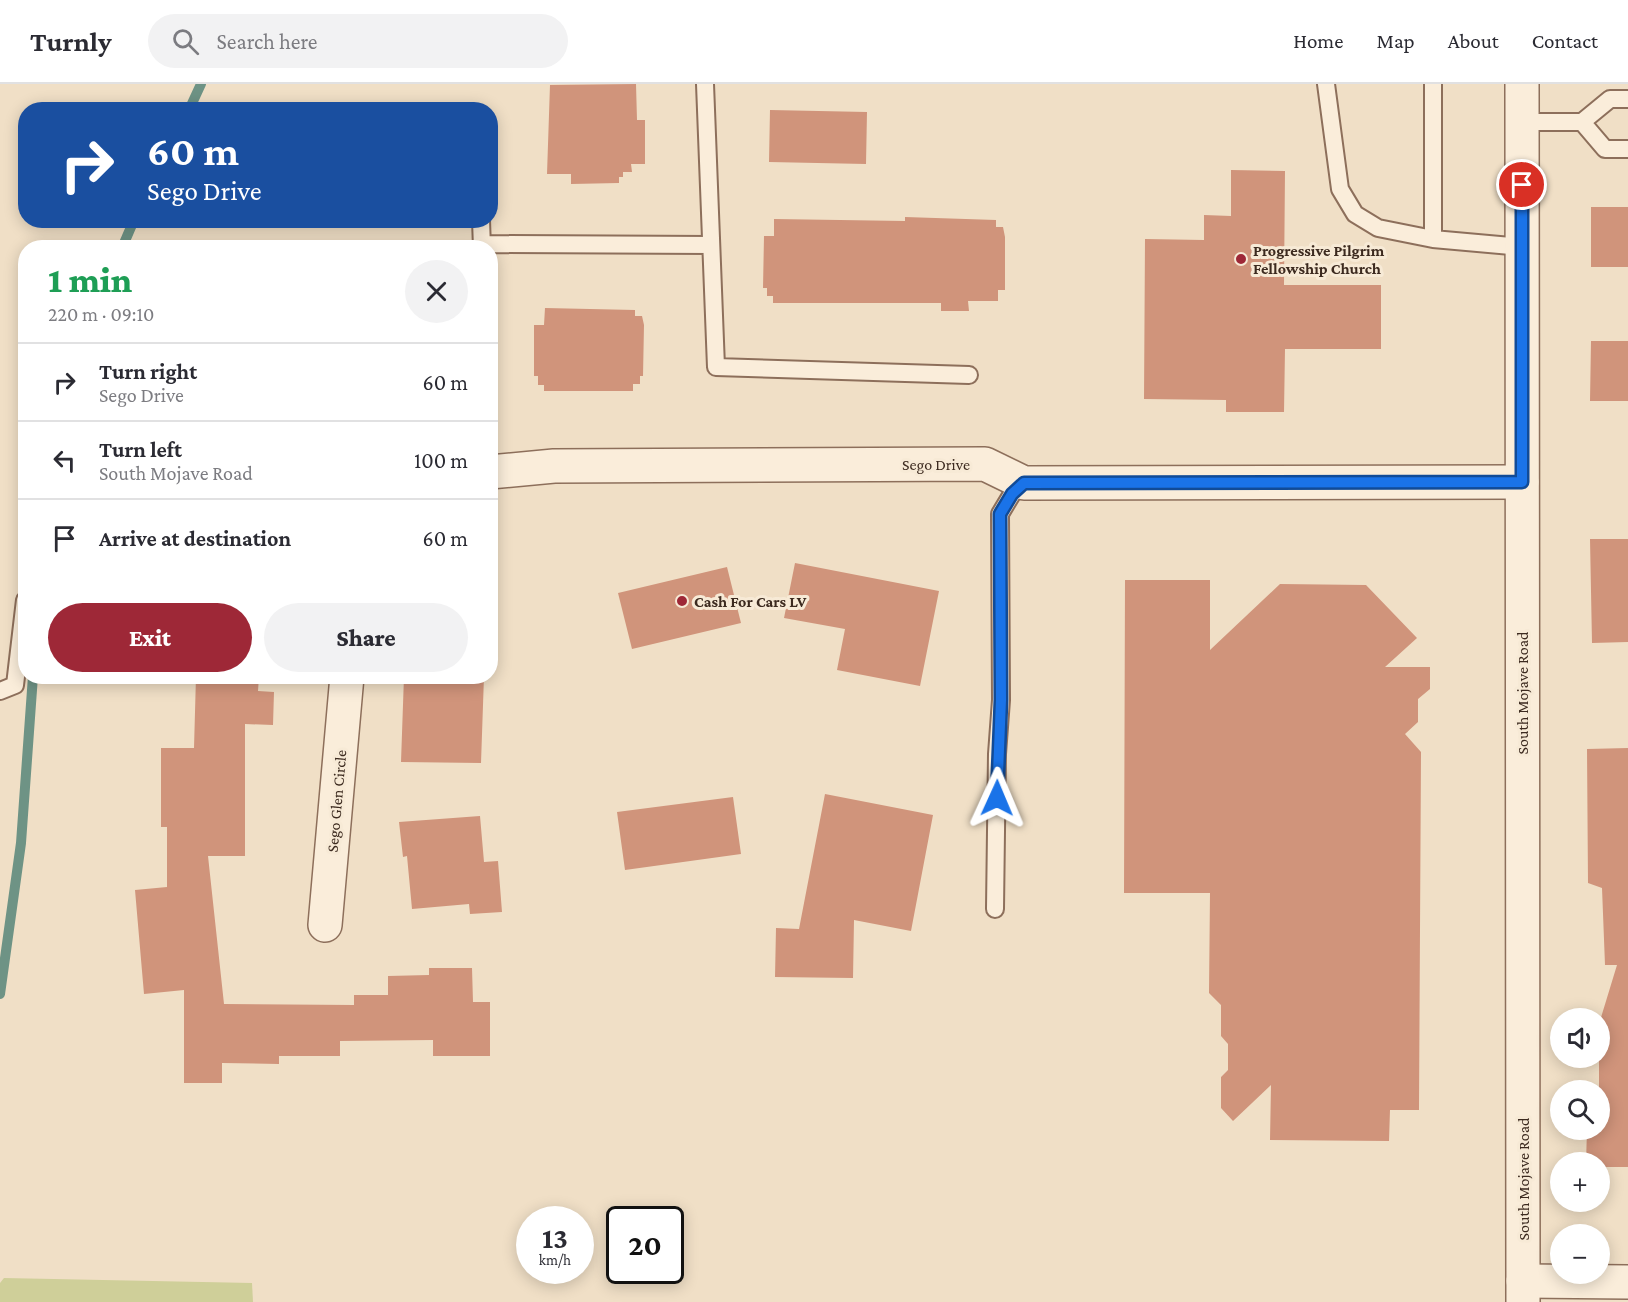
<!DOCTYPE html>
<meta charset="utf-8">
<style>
:root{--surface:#fff;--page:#f2f2f3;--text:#2b2b33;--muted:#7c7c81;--line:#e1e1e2;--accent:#9e2837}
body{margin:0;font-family:"Crimson Pro",serif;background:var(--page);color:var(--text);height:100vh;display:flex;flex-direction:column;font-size:22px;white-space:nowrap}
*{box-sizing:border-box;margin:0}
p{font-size:20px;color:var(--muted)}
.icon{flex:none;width:33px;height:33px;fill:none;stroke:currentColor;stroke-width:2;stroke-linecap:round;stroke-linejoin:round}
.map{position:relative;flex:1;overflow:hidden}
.sheet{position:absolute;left:18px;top:156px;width:480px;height:444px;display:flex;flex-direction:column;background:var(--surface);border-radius:24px;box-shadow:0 3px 15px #0003}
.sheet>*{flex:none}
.top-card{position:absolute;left:18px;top:18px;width:480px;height:126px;border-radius:24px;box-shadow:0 3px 15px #0003;background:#1a4fa0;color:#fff;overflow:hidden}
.tools{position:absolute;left:1550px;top:924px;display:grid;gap:12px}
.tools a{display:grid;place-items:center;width:60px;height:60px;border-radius:50%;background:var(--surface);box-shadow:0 3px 15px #0003;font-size:30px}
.speed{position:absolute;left:516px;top:1122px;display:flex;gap:12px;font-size:30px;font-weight:700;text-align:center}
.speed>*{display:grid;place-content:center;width:78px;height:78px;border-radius:50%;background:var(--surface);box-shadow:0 3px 15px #0003;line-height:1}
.speed small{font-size:15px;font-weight:400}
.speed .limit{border:3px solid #111;border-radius:9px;background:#fff;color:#111}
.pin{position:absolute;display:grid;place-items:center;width:51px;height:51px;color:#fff;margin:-26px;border:3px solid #fff;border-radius:50%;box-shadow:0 2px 6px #0007}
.me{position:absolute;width:66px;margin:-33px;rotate:1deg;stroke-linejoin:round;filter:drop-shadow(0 0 4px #0008)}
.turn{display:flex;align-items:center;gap:21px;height:126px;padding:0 30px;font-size:27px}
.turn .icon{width:78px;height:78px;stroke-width:2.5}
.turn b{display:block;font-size:42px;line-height:51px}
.round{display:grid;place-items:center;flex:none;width:63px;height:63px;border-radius:32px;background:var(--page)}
.head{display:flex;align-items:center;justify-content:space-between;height:102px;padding:0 30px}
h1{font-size:36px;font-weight:800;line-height:45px;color:#1e9e55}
.button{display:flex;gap:12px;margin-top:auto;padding:12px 30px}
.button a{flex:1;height:69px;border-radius:36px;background:var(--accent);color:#fff;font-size:24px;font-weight:800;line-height:69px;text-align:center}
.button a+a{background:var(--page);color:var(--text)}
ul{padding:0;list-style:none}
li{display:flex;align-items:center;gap:18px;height:78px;padding:0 30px;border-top:2px solid var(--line)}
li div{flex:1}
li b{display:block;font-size:22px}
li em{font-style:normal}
header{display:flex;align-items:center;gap:36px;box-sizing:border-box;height:84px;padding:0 30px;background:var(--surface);border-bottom:2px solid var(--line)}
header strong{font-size:28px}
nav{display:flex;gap:33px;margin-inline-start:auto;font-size:21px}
.search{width:420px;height:54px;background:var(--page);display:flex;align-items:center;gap:15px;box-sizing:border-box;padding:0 21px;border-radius:33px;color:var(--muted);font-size:22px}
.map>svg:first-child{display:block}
.green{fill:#cfcf99}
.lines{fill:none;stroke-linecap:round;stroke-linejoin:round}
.stream{stroke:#6e9385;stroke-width:10}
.building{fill:#d0947b}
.service-casing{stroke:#8d6f5b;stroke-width:20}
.minor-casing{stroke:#8d6f5b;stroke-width:36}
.tertiary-casing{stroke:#8d6f5b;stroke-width:36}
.service{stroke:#faedda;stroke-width:16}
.minor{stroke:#faedda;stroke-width:33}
.tertiary{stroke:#faedda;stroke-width:33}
.route-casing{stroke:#114b97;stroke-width:15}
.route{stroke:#1a73e8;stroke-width:10}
.poi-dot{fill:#9e2837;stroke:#f7ead6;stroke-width:2}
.labels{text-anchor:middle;stroke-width:6;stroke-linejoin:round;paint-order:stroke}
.poi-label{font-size:16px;font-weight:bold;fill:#3c2a1f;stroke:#f7ead6;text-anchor:start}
.street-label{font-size:16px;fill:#3c2a1f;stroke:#f7ead6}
</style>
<header>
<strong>Turnly</strong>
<div class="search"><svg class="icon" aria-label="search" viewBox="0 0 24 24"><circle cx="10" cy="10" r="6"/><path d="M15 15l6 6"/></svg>Search here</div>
<nav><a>Home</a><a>Map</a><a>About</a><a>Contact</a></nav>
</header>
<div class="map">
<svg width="1628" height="1218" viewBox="0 0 1628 1218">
<rect width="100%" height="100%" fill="#f0dfc6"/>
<!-- green -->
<path class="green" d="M 4,1194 L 252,1199 L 253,1218 L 0,1218 L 0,1199 Z"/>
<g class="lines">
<!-- stream -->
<path class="stream" d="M 189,26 L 201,0
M 122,164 L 134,136
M 0,910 L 21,759 L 33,592"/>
</g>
<!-- building -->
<path class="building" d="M 636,0 L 637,36 L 645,36 L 645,80 L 631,80 L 632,88 L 623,88 L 623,93 L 619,93 L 619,99 L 571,100 L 571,90 L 547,90 L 550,1 Z
M 770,26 L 867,28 L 866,80 L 769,78 Z
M 1231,86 L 1285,87 L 1284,201 L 1381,201 L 1381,265 L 1285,265 L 1284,328 L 1226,328 L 1226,316 L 1144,315 L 1145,155 L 1204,156 L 1204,131 L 1231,132 Z
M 1591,123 L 1628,123 L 1628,183 L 1591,183 Z
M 905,133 L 996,136 L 996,143 L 1003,143 L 1005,153 L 1005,206 L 998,206 L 998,217 L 968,217 L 969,227 L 941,227 L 941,219 L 773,219 L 773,212 L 767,212 L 767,204 L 763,204 L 764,152 L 774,152 L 774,135 L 905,137 Z
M 545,224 L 635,226 L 635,232 L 642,232 L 644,241 L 643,292 L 640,292 L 640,300 L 633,300 L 633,307 L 544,307 L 544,301 L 538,301 L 538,292 L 534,292 L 534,241 L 544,241 Z
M 1591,257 L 1628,257 L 1628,317 L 1590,317 Z
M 1590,455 L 1628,455 L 1628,558 L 1592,559 Z
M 795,479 L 939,507 L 920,602 L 837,586 L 845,545 L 784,534 Z
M 727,483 L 741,539 L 632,565 L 618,509 Z
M 1125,496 L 1210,496 L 1210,566 L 1280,500 L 1366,501 L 1417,554 L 1385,583 L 1430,583 L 1430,605 L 1418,615 L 1418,638 L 1405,650 L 1421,668 L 1419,1026 L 1390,1026 L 1389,1057 L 1270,1056 L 1271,1001 L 1233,1037 L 1221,1024 L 1221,993 L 1228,986 L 1228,960 L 1221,952 L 1221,921 L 1209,909 L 1210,809 L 1124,809 Z
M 196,592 L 259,592 L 258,607 L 274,608 L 273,641 L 245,640 L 245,772 L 208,772 L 224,920 L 354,921 L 354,911 L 388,911 L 388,892 L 429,891 L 429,884 L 472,884 L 473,918 L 490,918 L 490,972 L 433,972 L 433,956 L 340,957 L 340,972 L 279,972 L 279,980 L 222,979 L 222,999 L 184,999 L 184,906 L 144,910 L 135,806 L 167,803 L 167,743 L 161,743 L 161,664 L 194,664 Z
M 404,592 L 484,592 L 481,679 L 401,678 Z
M 1628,664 L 1628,1083 L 1599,1083 L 1599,1078 L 1586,1078 L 1587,1046 L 1599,1046 L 1599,940 L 1617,881 L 1605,881 L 1602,804 L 1588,799 L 1587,665 Z
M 825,710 L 933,731 L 911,847 L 854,836 L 853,894 L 775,893 L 776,844 L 799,845 Z
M 733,713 L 741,770 L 625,786 L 617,728 Z
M 480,732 L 484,778 L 498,777 L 502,828 L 470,830 L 469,820 L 412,825 L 407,772 L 403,773 L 399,738 Z"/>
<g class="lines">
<!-- service casing -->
<g class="service-casing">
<path id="service" d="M 705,0 L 716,283 L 969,291
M 1326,0 L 1340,105 L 1355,130 L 1378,144 L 1433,155 L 1522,163
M 1433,0 L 1433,155
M 1522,38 L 1582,38 L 1610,15 L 1628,15
M 1582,38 L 1605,65 L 1628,65
M 481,136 L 482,164
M 481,160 L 711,161
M 0,607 L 15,601 L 25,516
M 995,825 L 997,670 L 1001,616 L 1000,430 L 1012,410 L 1024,399"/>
</g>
<!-- minor casing -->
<g class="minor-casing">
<path id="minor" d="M 490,388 L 554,382 L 985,380 L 1024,399 L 1522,398
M 325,841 L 347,592
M 1523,1197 L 1628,1198"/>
</g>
<!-- tertiary casing -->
<g class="tertiary-casing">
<path id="tertiary" d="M 1522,0 L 1523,1218"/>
</g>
<!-- service -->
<use href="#service" class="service"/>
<!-- minor -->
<use href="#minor" class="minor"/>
<!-- tertiary -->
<use href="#tertiary" class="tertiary"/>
</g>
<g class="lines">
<!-- route casing -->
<g class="route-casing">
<path id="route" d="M 997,714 L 1001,616 L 1000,430 L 1012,410 L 1024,399 L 1522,398 L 1522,101"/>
</g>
<!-- route -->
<use href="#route" class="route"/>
</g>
<!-- markers -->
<g class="poi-dot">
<circle cx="1241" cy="175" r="6"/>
<circle cx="682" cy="517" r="6"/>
</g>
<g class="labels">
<!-- poi labels -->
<g class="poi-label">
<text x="1253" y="172">Progressive Pilgrim<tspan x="1253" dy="18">Fellowship Church</tspan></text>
<text x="694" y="523">Cash For Cars LV</text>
</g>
<!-- street labels -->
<g class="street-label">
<text x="936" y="386">Sego Drive</text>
<text transform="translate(1522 609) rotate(-90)" y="6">South Mojave Road</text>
<text transform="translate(336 717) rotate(-85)" y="6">Sego Glen Circle</text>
<text transform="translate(1523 1095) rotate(-90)" y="6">South Mojave Road</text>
</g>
</g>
</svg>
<div class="tools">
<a><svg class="icon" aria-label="sound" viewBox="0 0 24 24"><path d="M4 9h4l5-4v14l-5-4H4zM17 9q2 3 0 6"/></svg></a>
<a><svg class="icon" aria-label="search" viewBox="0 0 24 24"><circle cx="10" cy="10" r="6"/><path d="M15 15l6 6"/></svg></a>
<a>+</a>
<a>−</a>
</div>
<div class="speed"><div>13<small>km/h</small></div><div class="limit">20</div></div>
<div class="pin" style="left:1522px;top:101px;background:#d93025"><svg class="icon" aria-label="arrive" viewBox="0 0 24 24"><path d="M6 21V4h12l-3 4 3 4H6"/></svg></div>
<svg class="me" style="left:997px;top:714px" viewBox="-20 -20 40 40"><path d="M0-17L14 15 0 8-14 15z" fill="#1a73e8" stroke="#fff" stroke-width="4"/></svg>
<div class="top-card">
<div class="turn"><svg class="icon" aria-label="right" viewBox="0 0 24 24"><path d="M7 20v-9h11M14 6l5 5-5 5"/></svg><div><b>60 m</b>Sego Drive</div></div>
</div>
<section class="sheet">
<div class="head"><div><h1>1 min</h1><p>220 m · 09:10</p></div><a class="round"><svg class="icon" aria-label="close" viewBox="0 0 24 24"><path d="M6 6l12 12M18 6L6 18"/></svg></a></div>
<ul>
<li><svg class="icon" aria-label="right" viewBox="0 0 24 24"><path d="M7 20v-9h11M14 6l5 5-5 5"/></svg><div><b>Turn right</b><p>Sego Drive</p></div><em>60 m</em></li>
<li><svg class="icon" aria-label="left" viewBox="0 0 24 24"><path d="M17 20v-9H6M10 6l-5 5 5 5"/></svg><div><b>Turn left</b><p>South Mojave Road</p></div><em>100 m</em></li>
<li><svg class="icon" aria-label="arrive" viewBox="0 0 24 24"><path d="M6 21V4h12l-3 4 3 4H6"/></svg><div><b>Arrive at destination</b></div><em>60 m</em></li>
</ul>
<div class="button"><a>Exit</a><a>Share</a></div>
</section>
</div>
